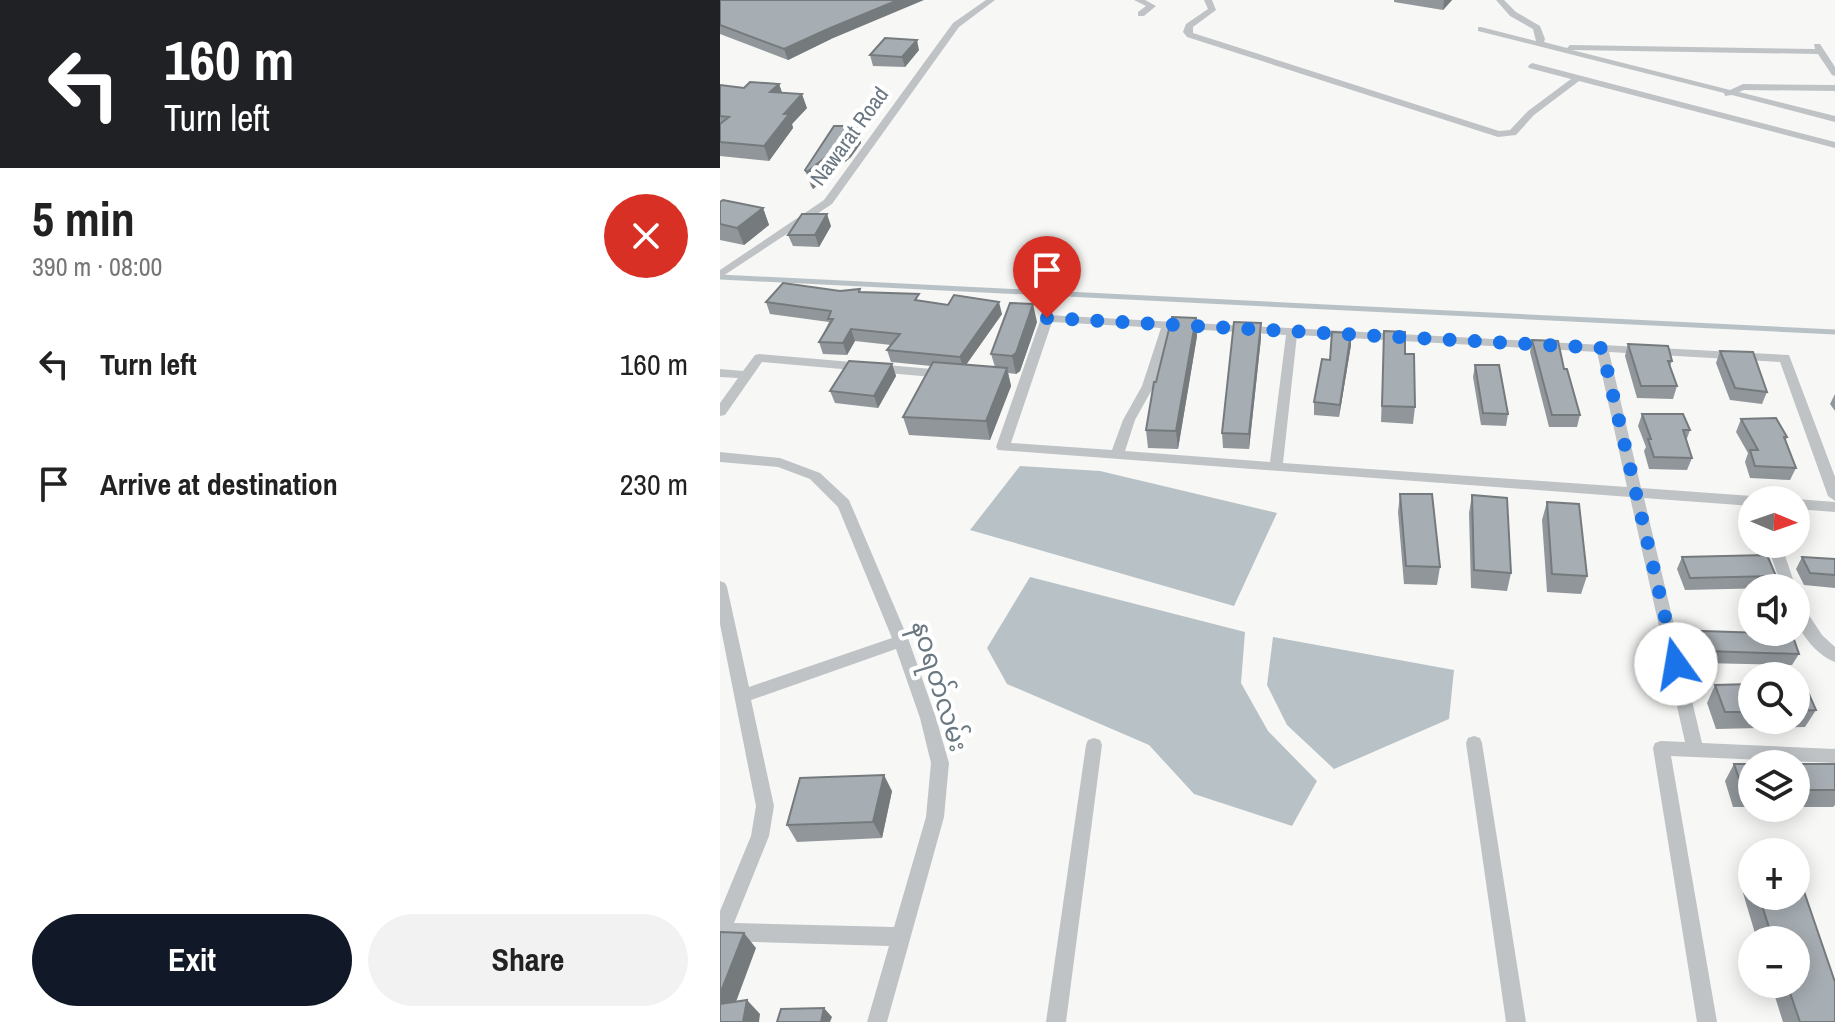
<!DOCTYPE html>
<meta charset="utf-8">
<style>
:root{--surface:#fff;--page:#f2f2f2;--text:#222;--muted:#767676;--accent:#111827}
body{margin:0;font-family:"Archivo Narrow","Noto Sans Myanmar",sans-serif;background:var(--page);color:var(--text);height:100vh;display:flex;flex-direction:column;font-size:30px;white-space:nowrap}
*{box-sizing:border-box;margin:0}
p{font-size:26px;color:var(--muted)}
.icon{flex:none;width:44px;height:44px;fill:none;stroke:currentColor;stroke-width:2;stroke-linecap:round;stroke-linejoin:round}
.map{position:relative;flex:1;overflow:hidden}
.panel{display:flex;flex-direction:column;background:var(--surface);width:720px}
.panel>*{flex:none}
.top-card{background:#202124;color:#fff;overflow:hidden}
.needle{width:52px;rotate:92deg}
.buttons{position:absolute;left:1018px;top:486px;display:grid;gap:16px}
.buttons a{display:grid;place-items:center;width:72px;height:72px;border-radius:50%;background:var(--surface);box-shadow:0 4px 20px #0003;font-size:40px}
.pin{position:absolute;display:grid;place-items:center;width:68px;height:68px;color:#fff;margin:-82px -34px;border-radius:50% 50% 50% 0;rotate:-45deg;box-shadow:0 0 8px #0007}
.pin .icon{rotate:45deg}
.me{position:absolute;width:88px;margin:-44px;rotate:347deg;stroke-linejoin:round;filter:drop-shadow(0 0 6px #0008)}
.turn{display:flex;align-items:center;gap:28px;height:168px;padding:0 32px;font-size:36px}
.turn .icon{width:104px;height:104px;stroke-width:2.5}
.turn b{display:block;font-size:56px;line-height:68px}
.round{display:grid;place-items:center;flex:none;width:84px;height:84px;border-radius:42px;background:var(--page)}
.head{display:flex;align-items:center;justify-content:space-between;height:136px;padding:0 32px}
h1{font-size:48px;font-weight:700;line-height:60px}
.action{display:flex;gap:16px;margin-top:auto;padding:16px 32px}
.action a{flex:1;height:92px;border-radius:48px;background:var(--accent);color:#fff;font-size:32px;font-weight:700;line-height:92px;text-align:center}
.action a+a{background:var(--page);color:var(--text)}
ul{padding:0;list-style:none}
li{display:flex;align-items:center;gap:24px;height:120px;padding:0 32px}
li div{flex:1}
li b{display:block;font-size:30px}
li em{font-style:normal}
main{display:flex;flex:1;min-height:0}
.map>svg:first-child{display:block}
.water{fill:#b8c2c6}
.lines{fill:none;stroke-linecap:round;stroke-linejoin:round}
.stream{stroke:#b8c2c6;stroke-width:5}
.minor{fill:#bfc3c6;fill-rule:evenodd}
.wall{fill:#90969a}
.shaded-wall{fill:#757a7d}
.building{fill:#a7aeb3;stroke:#757a7d;stroke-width:2}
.route{stroke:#1a73e8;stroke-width:14;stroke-dasharray:0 25.2}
.labels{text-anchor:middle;stroke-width:8;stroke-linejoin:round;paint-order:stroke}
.far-street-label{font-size:22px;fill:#6a7882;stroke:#fff}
.street-label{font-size:26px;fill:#6a7882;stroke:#fff}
</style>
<main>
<section class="panel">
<div class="top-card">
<div class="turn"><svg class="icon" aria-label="left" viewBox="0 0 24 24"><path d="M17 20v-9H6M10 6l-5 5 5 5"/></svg><div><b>160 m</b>Turn left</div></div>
</div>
<div class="head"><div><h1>5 min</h1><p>390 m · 08:00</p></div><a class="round" style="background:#d93025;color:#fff"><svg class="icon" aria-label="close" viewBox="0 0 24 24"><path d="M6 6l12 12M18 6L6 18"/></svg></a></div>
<ul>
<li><svg class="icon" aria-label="left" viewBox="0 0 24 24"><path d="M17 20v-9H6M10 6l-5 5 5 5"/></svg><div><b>Turn left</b></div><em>160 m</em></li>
<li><svg class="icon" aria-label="arrive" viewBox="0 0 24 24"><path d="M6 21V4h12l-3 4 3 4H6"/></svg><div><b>Arrive at destination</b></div><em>230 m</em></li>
</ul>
<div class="action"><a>Exit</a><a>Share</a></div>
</section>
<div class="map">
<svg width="1115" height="1022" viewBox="0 0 1115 1022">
<rect width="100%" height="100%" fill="#f7f7f5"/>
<!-- water -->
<path class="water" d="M 300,466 L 380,471 L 557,513 L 514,606 L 250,530 Z
M 310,577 L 525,632 L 521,683 L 548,731 L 597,781 L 572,826 L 474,794 L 429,745 L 287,684 L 267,648 Z
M 553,637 L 734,670 L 729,719 L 614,769 L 567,725 L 547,685 Z"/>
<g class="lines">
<!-- stream -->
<path class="stream" d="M 0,277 L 1115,332"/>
<!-- minor -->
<path class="minor" d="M 266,0 L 275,0 L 239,27 L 112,204 L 0,278 L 0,270 L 104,200 L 233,23 Z
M 414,0 L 425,0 L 436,6 L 424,16 L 418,16 L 418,12 L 426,6 Z
M 484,0 L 492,0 L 496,10 L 473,27 L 473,33 L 779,131 L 790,130 L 808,111 L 851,79 L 809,68 L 808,66 L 812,63 L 1115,142 L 1115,148 L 859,81 L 814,115 L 796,135 L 778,137 L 467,37 L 463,32 L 466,24 L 488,9 Z
M 776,0 L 784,0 L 796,12 L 820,26 L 825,39 L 824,42 L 847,48 L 850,45 L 1095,49 L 1094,44 L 1100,44 L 1115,67 L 1115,76 L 1112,75 L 1098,54 L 852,50 L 1010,90 L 1023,84 L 1115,85 L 1115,91 L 1024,90 L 1019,92 L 1115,116 L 1115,122 L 1012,95 L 1005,96 L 1004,93 L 758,31 L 758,27 L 761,27 L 816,41 L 813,29 L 790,16 Z
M 327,315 L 1069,355 L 1115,477 L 1115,501 L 1108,496 L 1060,362 L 889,352 L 921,488 L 1032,496 L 1038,500 L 1032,500 L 1032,506 L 924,498 L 982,743 L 1115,749 L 1115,763 L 951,756 L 997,1022 L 977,1022 L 933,748 L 935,743 L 941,741 L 965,742 L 910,497 L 278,450 L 276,447 L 321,318 ZM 332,322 L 441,328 L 422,386 L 403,420 L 392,450 L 291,443 ZM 452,328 L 566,335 L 550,462 L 405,451 L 415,420 L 434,386 ZM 577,335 L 877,352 L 907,487 L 563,463 Z
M 39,354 L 224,370 L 230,374 L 224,378 L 42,362 L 5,415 L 0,416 L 0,403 L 18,378 L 0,377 L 0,369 L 23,371 L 35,355 Z
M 0,452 L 60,458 L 100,473 L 129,500 L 189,641 L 216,718 L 229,763 L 224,817 L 167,1022 L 147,1022 L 169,946 L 0,941 L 0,911 L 31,836 L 36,806 L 0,624 L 0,581 L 5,583 L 7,587 L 29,687 L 172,638 L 118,507 L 90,479 L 58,467 L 0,462 ZM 176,649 L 200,718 L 211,763 L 206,817 L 174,927 L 14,923 L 49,836 L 54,806 L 31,700 Z
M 1076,499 L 1115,502 L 1115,512 L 1076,509 L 1076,500 L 1073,500 Z
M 1047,544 L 1061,544 L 1076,588 L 1076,589 L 1062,588 Z
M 1076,601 L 1081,603 L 1102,635 L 1115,647 L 1115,662 C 1099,656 1083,638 1077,622 C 1075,616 1076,608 1076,601 Z
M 754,736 L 760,738 L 762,743 L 806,1022 L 786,1022 L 746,743 L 748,738 Z
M 374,738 L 380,740 L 382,745 L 346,1022 L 326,1022 L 366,745 L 368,740 Z"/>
</g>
<!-- wall -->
<path class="wall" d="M 0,0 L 111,39 L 68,60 L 0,34 Z
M 674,0 L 732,0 L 723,10 L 674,2 Z
M 199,50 L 185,67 L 153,66 L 150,55 Z
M 59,84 L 62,93 L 87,108 L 72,124 L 73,128 L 49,161 L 0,156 L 0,85 L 24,88 Z
M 137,126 L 141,143 L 131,157 L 93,189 L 91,186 L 85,170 Z
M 0,202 L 43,208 L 49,225 L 24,245 L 0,240 Z
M 111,226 L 99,247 L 73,246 L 68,235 Z
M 120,291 L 141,292 L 282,314 L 246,365 L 275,367 L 271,354 L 317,322 L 300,371 L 296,374 L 288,373 L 291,386 L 270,440 L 189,435 L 183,417 L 211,366 L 171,362 L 167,350 L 171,345 L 135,341 L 127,355 L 103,354 L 99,342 L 109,322 L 50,314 L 46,302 Z
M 476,318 L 477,336 L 458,449 L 428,448 L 426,430 L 436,382 Z
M 664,331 L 685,354 L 695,407 L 693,424 L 661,422 Z
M 631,333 L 631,345 L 619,417 L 594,415 L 594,402 L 610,360 Z
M 541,338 L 529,449 L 503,448 L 502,433 Z
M 812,340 L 844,369 L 860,415 L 857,427 L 829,427 L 810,352 Z
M 908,344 L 952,361 L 950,366 L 957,386 L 953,399 L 917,398 L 905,356 Z
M 1000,351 L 1047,392 L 1042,404 L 1010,400 L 996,363 Z
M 172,364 L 176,376 L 158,408 L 115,403 L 110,391 Z
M 755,365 L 788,414 L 786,426 L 761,425 L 753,377 Z
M 1115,394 L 1115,411 L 1110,404 Z
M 922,414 L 970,430 L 966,441 L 972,458 L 967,470 L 929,469 L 924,451 L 926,447 L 918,426 Z
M 1021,419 L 1067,437 L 1066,440 L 1076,468 L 1070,480 L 1030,478 L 1025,462 L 1028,453 L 1016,432 Z
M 680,494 L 720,567 L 717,585 L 684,584 L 678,512 Z
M 752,495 L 791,573 L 787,591 L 751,588 L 749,513 Z
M 827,502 L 867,576 L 861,594 L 827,592 L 822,520 Z
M 962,557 L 1056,576 L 1050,588 L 965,590 L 957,569 Z
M 1082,557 L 1115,559 L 1115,588 L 1084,585 L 1076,569 Z
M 982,631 L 1079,654 L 1072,665 L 982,663 L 976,643 Z
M 1032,684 L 1032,720 L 1076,720 L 1076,684 L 1096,710 L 1085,727 L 996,729 L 987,703 L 995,685 Z
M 1014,764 L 1115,764 L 1115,805 L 1113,807 L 1076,807 L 1076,764 L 1032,764 L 1032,807 L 1013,807 L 1005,781 Z
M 172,791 L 162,838 L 77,842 L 67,825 Z
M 1032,880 L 1032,896 L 1076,896 L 1115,1022 L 1063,1022 L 1051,984 L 1076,984 L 1076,940 L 1037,940 L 1023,893 Z"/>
<!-- shaded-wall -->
<path class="shaded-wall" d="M 178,0 L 204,0 L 111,39 L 68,60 L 64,49 L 108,29 Z
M 724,0 L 732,0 L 723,10 Z
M 197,40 L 199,50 L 185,67 L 182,57 Z
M 59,84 L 64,98 L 50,92 Z
M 82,94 L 87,108 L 72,124 L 73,128 L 49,161 L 44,146 L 64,114 Z
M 137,126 L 141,143 L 131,157 L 93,189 L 87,172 Z
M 43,208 L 49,225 L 24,245 L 17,228 Z
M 107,214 L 111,226 L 99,247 L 95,235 Z
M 279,302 L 282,314 L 243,369 L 240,357 Z
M 313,304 L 317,322 L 300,371 L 296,374 L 292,356 Z
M 476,318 L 477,336 L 458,449 L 456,431 Z
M 541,323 L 541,338 L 529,449 L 529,434 Z
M 131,329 L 135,341 L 127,355 L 123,343 Z
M 631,333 L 631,345 L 619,417 L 620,405 Z
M 172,364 L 176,376 L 158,408 L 154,396 Z
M 287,368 L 291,386 L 270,440 L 266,421 Z
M 164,775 L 172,791 L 162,838 L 153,822 Z
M 24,933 L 36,948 L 10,1018 L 0,1008 L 0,994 Z
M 27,1000 L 40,1014 L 39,1022 L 23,1022 Z
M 104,1008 L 112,1017 L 110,1022 L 101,1022 Z"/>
<!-- building -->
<path class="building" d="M 0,0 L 178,0 L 108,29 L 64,49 L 0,25 Z
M 165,38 L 197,40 L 182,57 L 150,55 Z
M 30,82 L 59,84 L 50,92 L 82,94 L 64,114 L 69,114 L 44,146 L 0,142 L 0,124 L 9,117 L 0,116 L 0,85 L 24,88 Z
M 114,126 L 137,126 L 126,141 L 87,172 L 85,170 Z
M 3,200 L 43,208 L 17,228 L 0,224 L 0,202 Z
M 82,214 L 107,214 L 95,235 L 68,235 Z
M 63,283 L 120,291 L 140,289 L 139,292 L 199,294 L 195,300 L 228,305 L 234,295 L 279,302 L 240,357 L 167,350 L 180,334 L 131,329 L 123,343 L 99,342 L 113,319 L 108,319 L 111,311 L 46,302 Z
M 290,303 L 313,304 L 296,353 L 292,356 L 271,354 Z
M 452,317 L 476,318 L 456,431 L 426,430 L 434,382 L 436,382 Z
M 514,322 L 541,323 L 529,434 L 502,433 Z
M 664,331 L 685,332 L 685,354 L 694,354 L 695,407 L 662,406 Z
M 612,332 L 631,333 L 620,405 L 594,402 L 602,359 L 610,360 Z
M 812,340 L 838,341 L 844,369 L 847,369 L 860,415 L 832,415 Z
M 908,344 L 948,346 L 952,361 L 948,361 L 957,386 L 921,386 Z
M 1000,351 L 1033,352 L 1047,392 L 1015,388 Z
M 129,361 L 172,364 L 154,396 L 110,391 Z
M 213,362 L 287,368 L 266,421 L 183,417 Z
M 755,365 L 779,365 L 788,414 L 763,413 Z
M 922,414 L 963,414 L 970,430 L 963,430 L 972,458 L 934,457 L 928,439 L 931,439 Z
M 1056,418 L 1067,437 L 1064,437 L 1076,468 L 1035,466 L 1030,450 L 1038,450 L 1021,419 Z
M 680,494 L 712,494 L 720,567 L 686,566 Z
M 752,495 L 787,498 L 791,573 L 754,570 Z
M 827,502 L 859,504 L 867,576 L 832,574 Z
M 1047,555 L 1056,576 L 970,578 L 962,557 Z
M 1082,557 L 1115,559 L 1115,575 L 1090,573 Z
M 982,631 L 1072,634 L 1079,654 L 987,651 Z
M 1084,683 L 1096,710 L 1076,711 L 1076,684 Z
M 1032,684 L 1032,712 L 1005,712 L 995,685 Z
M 1014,764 L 1115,764 L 1115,790 L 1076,790 L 1076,764 L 1032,764 L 1032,790 L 1023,790 Z
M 164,775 L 153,822 L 67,825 L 80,778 Z
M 1076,877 L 1079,877 L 1115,982 L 1115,1022 L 1080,1022 L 1067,984 L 1076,984 L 1076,940 L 1053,940 L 1039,896 L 1076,896 Z
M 0,932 L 24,933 L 0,994 Z
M 27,1000 L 23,1022 L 0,1022 L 0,1004 Z
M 104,1008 L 101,1022 L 57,1022 L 61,1009 Z"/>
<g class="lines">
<!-- route -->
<path class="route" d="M 327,318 L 882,348 L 956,664"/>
</g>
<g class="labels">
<!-- far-street labels -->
<g class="far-street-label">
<text transform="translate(129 136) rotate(-54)" y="8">Nawarat Road</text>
</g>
<!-- street labels -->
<g class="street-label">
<text transform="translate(220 686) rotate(73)" y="9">နဝရတ်လမ်း</text>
</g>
</g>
</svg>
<div class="buttons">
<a><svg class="needle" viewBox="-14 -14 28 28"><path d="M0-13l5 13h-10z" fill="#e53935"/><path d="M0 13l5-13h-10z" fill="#767676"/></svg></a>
<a><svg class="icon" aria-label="sound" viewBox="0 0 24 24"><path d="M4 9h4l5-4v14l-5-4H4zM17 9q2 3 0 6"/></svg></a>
<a><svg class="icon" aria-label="search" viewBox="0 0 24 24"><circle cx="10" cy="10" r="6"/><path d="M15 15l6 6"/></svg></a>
<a><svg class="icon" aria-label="layers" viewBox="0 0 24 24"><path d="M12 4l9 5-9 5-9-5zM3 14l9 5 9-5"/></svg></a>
<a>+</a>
<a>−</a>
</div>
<div class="pin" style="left:327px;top:318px;background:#d93025"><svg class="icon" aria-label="arrive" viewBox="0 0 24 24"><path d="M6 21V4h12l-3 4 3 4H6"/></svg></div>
<svg class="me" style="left:956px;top:664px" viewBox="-20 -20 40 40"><circle r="19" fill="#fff"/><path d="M0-13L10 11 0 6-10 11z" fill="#1a73e8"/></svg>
</div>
</main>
